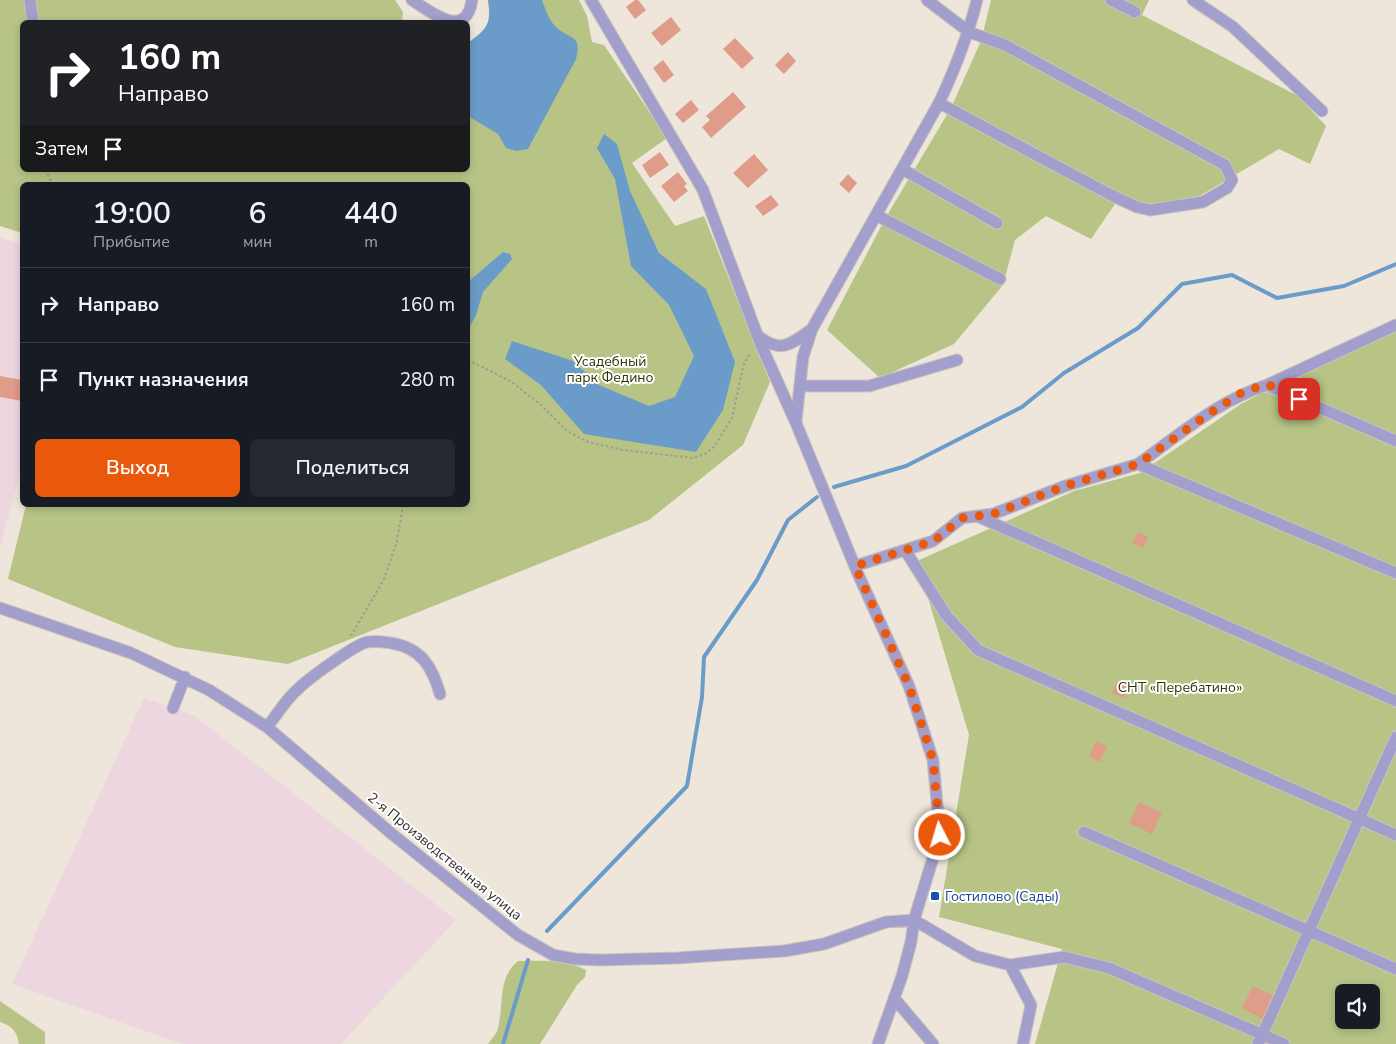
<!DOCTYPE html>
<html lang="ru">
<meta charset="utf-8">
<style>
:root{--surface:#171b24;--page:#242831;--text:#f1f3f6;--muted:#9ea1a6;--line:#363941;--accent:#ea580c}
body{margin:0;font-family:"Nunito Sans",sans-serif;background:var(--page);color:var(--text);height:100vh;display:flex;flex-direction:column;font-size:19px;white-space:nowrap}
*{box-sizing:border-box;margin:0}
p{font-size:16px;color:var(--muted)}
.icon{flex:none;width:28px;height:28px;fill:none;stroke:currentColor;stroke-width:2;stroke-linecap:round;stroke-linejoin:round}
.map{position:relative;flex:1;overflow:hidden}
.panel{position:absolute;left:20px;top:182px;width:450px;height:325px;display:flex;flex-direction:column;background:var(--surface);border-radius:8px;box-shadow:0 2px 8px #0003}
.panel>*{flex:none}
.top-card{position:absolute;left:20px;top:20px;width:450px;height:152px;border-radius:8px;box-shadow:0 2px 8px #0003;background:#202124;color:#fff;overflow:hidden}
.tools{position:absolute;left:1335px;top:984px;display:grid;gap:10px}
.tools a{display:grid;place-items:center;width:45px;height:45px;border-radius:8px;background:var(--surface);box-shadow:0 2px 8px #0003;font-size:25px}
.pin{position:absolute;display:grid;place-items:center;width:42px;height:42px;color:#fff;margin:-21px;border-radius:10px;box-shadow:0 2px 8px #0006}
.me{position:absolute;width:55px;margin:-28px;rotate:355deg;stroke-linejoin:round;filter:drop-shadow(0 0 4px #0008)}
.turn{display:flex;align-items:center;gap:18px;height:105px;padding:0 15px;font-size:22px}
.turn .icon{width:65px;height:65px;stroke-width:2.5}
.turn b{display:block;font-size:35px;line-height:42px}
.then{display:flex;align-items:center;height:48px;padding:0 15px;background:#0003;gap:10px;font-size:19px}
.eta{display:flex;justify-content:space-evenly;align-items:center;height:85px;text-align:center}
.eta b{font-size:30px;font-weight:600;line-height:35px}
.cta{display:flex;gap:10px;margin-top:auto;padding:10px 15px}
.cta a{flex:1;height:58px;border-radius:8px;background:var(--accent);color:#fff;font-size:20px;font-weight:600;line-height:58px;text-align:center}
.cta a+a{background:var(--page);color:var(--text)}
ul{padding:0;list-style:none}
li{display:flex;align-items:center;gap:15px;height:75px;padding:0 15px;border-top:1px solid var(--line)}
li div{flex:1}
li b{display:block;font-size:19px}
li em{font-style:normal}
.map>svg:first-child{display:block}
.industrial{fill:#eed6e1}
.green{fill:#b7c486;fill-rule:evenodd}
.water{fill:#6b9cc9}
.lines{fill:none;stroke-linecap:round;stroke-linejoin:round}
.stream{stroke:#6b9cc9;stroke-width:4}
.building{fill:#df9c88}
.minor-casing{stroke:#cbc4bb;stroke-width:13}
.path{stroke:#a19b93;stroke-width:2;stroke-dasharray:2.5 2.5;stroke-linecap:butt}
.minor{stroke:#a39fcd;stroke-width:11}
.route{stroke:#ea580c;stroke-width:9;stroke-dasharray:0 16.2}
.transit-dot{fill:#1a4fb4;stroke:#fff;stroke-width:2}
.labels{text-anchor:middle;stroke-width:4;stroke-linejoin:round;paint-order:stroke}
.park-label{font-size:14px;fill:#2f3603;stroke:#fff}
.street-label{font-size:14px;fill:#2e2b27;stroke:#fff}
.transit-label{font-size:14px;fill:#164399;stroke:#fff;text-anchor:start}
</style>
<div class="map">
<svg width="1396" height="1044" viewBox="0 0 1396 1044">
<rect width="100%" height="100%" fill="#eee6db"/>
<!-- industrial -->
<path class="industrial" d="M 0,237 L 22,245 L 22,464 L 0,549 Z
M 144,698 L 192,714 L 456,920 L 341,1044 L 182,1044 L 12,984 Z"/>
<!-- green -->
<path class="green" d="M 0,0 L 395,0 L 403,12 L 402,19 L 411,22 L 22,22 L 22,170 L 468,170 L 468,43 C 488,29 491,25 488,0 L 579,0 L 587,16 L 592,42 L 604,45 L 667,138 L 632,163 L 675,226 L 704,216 L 770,382 L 743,445 L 649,520 L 288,664 L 175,647 L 8,579 L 26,505 L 468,505 L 468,185 L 22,185 L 22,233 L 0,226 Z
M 991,0 L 1149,0 L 1142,15 L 1298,96 L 1326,126 L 1310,164 L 1279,149 L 1181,207 L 1151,214 L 1117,201 L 1091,239 L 1046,216 L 1015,240 L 1003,285 L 954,344 L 880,378 L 827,330 L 886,217 L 951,108 L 981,41 Z
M 1396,329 L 1396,1044 L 1035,1044 L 1062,949 L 939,917 L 969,735 L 917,561 L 1074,491 L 1140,473 L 1241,404 L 1294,376 ZM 1344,992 L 1371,992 L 1371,1020 L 1344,1020 Z
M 518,961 C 540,961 566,959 586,970 L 585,977 L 577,985 L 540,1044 L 488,1044 C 491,1040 495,1035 497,1031 C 505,1006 496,979 518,961 Z
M 0,1001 L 45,1032 L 45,1044 L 19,1044 C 17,1031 12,1026 0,1022 Z"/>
<!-- water -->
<path class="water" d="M 488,0 L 542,0 C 545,8 549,20 555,26 C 568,40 583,33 576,59 L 528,149 L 516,151 L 506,148 L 498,134 L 468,116 L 468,43 C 487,29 492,24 488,0 Z
M 604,134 L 617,144 L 630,191 L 659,253 L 706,289 L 735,362 L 723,410 L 696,452 L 584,434 L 541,385 L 505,359 L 512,341 L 573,361 L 599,385 L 649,406 L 675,397 L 694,356 L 669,305 L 631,266 L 615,179 L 597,148 Z
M 503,252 L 510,254 L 512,259 L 483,292 L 476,315 L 468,330 L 468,282 Z"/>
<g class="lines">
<!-- stream -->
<path class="stream" d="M 834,487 L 906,466 L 1022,407 L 1064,373 L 1138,328 L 1182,284 L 1232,275 L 1277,298 L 1344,286 L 1396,264
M 547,931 L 687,786 L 702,697 L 704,657 L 757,580 L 788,520 L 817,497
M 503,1044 L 528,960"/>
</g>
<!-- building -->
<path class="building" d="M 635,0 L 638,0 L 646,10 L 635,19 L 626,7 Z
M 671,17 L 681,30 L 662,46 L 651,33 Z
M 735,38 L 754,58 L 742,69 L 723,49 Z
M 788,52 L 796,61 L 784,74 L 775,65 Z
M 663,60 L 674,75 L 664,83 L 653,68 Z
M 733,92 L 746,107 L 711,138 L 702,127 L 710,120 L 706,116 Z
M 691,100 L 699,110 L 683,123 L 675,114 Z
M 660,152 L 669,165 L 650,178 L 642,165 Z
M 754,154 L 768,170 L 748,188 L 733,173 Z
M 678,172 L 687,184 L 684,186 L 688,191 L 674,202 L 661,186 Z
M 848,174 L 857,183 L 849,193 L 839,184 Z
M 771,195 L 779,205 L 763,216 L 755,206 Z
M 0,376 L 22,380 L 22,401 L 0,397 Z
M 1138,532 L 1148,537 L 1143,548 L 1132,543 Z
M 1117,682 L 1129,687 L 1124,698 L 1112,693 Z
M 1096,741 L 1107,746 L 1100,762 L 1089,757 Z
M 1139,802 L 1162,813 L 1152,834 L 1129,823 Z
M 1253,986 L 1275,996 L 1263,1019 L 1242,1008 Z"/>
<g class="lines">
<!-- minor casing -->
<g class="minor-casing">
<path id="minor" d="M 30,0 L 33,22
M 412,0 C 431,12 466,41 472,0
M 591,0 L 703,190 L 761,345 L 796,423 L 858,574 L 909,686 L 933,760 L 940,835 L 914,920 L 911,942 L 902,976 L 878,1044
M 927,0 L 969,32 L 1005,45 L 1225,165 L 1232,180 L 1227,188 L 1203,202 L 1150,210 L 1137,207 L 1111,195 L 939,103
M 1111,0 L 1135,12
M 1193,0 L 1233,27 L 1322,111
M 902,169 L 997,223
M 876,215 L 1000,279
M 757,335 C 780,354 790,345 812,329
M 1267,385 L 1396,325
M 800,386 L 869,386 L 957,360
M 796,421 L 803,357 L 812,329 L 939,103 C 955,69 968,36 977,0
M 1138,464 C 1179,435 1219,400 1267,385 L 1396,441
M 979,517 L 1396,701
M 905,550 L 933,541 L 962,518 L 993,514 L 1065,486 L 1138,464 L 1396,573
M 855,566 L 905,550 L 946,615 L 978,650 L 1396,835
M 0,608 L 131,653 L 209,690 L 267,727 L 392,834 L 518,935 L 553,955 L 575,959 L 600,960 L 677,958 L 784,951 L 824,944 L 886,922 L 914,920
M 173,708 L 185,677
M 267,727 C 277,715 286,699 298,689 C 309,678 351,648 364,643 C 372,640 383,642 391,643 C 421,648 432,666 440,694
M 1084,832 L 1396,969
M 914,920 L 975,956 L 1010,965 L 1064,957 L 1109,968 L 1284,1044
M 1010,965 L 1031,1005 L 1023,1044
M 894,998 L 933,1044
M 1258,1044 L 1396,737"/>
</g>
<!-- path -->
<path class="path" d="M 45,170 L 53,185
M 468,360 L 512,382 L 541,405 L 567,431 L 588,442 L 623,450 L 693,458 L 705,454 L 715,446 L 732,418 L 744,363 L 751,353
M 351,636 L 384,579 L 397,541 L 403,505"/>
<!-- minor -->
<use href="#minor" class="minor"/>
</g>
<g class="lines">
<!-- route -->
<path class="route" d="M 940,835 L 933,760 L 909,686 L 855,566 L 934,541 L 962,518 L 993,514 L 1065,486 L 1138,464 L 1207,415 L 1243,392 L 1267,384 L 1299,399"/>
</g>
<!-- markers -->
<rect class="transit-dot" x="930" y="891" width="10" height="10" rx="2.5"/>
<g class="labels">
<!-- park labels -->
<g class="park-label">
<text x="610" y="366">Усадебный<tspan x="610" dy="16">парк Федино</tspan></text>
<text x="1180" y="692">СНТ «Перебатино»</text>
</g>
<!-- street labels -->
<g class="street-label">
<text transform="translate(445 856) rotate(39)" y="5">2-я Производственная улица</text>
</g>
<!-- transit labels -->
<g class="transit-label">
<text x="945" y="901">Гостилово (Сады)</text>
</g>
</g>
</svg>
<div class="tools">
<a><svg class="icon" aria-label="sound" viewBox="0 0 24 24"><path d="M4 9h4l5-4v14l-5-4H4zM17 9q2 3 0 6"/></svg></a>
</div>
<div class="pin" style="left:1299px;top:399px;background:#d93025"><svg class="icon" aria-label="arrive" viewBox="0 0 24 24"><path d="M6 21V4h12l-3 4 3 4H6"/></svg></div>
<svg class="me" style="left:940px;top:835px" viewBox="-20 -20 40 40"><circle r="17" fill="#ea580c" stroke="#fff" stroke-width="3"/><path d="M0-11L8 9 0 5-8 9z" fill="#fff"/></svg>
<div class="top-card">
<div class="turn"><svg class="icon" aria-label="right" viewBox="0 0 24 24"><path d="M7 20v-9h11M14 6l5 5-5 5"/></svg><div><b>160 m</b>Направо</div></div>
<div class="then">Затем<svg class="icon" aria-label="arrive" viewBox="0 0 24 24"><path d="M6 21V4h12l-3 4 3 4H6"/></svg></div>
</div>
<section class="panel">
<div class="eta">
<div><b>19:00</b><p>Прибытие</p></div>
<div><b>6</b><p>мин</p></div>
<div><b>440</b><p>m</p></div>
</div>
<ul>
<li><svg class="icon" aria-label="right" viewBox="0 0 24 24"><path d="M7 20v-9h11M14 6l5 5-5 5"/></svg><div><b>Направо</b></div><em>160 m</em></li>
<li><svg class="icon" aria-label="arrive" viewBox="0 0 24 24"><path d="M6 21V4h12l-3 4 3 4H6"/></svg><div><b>Пункт назначения</b></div><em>280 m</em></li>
</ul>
<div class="cta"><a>Выход</a><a>Поделиться</a></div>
</section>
</div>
